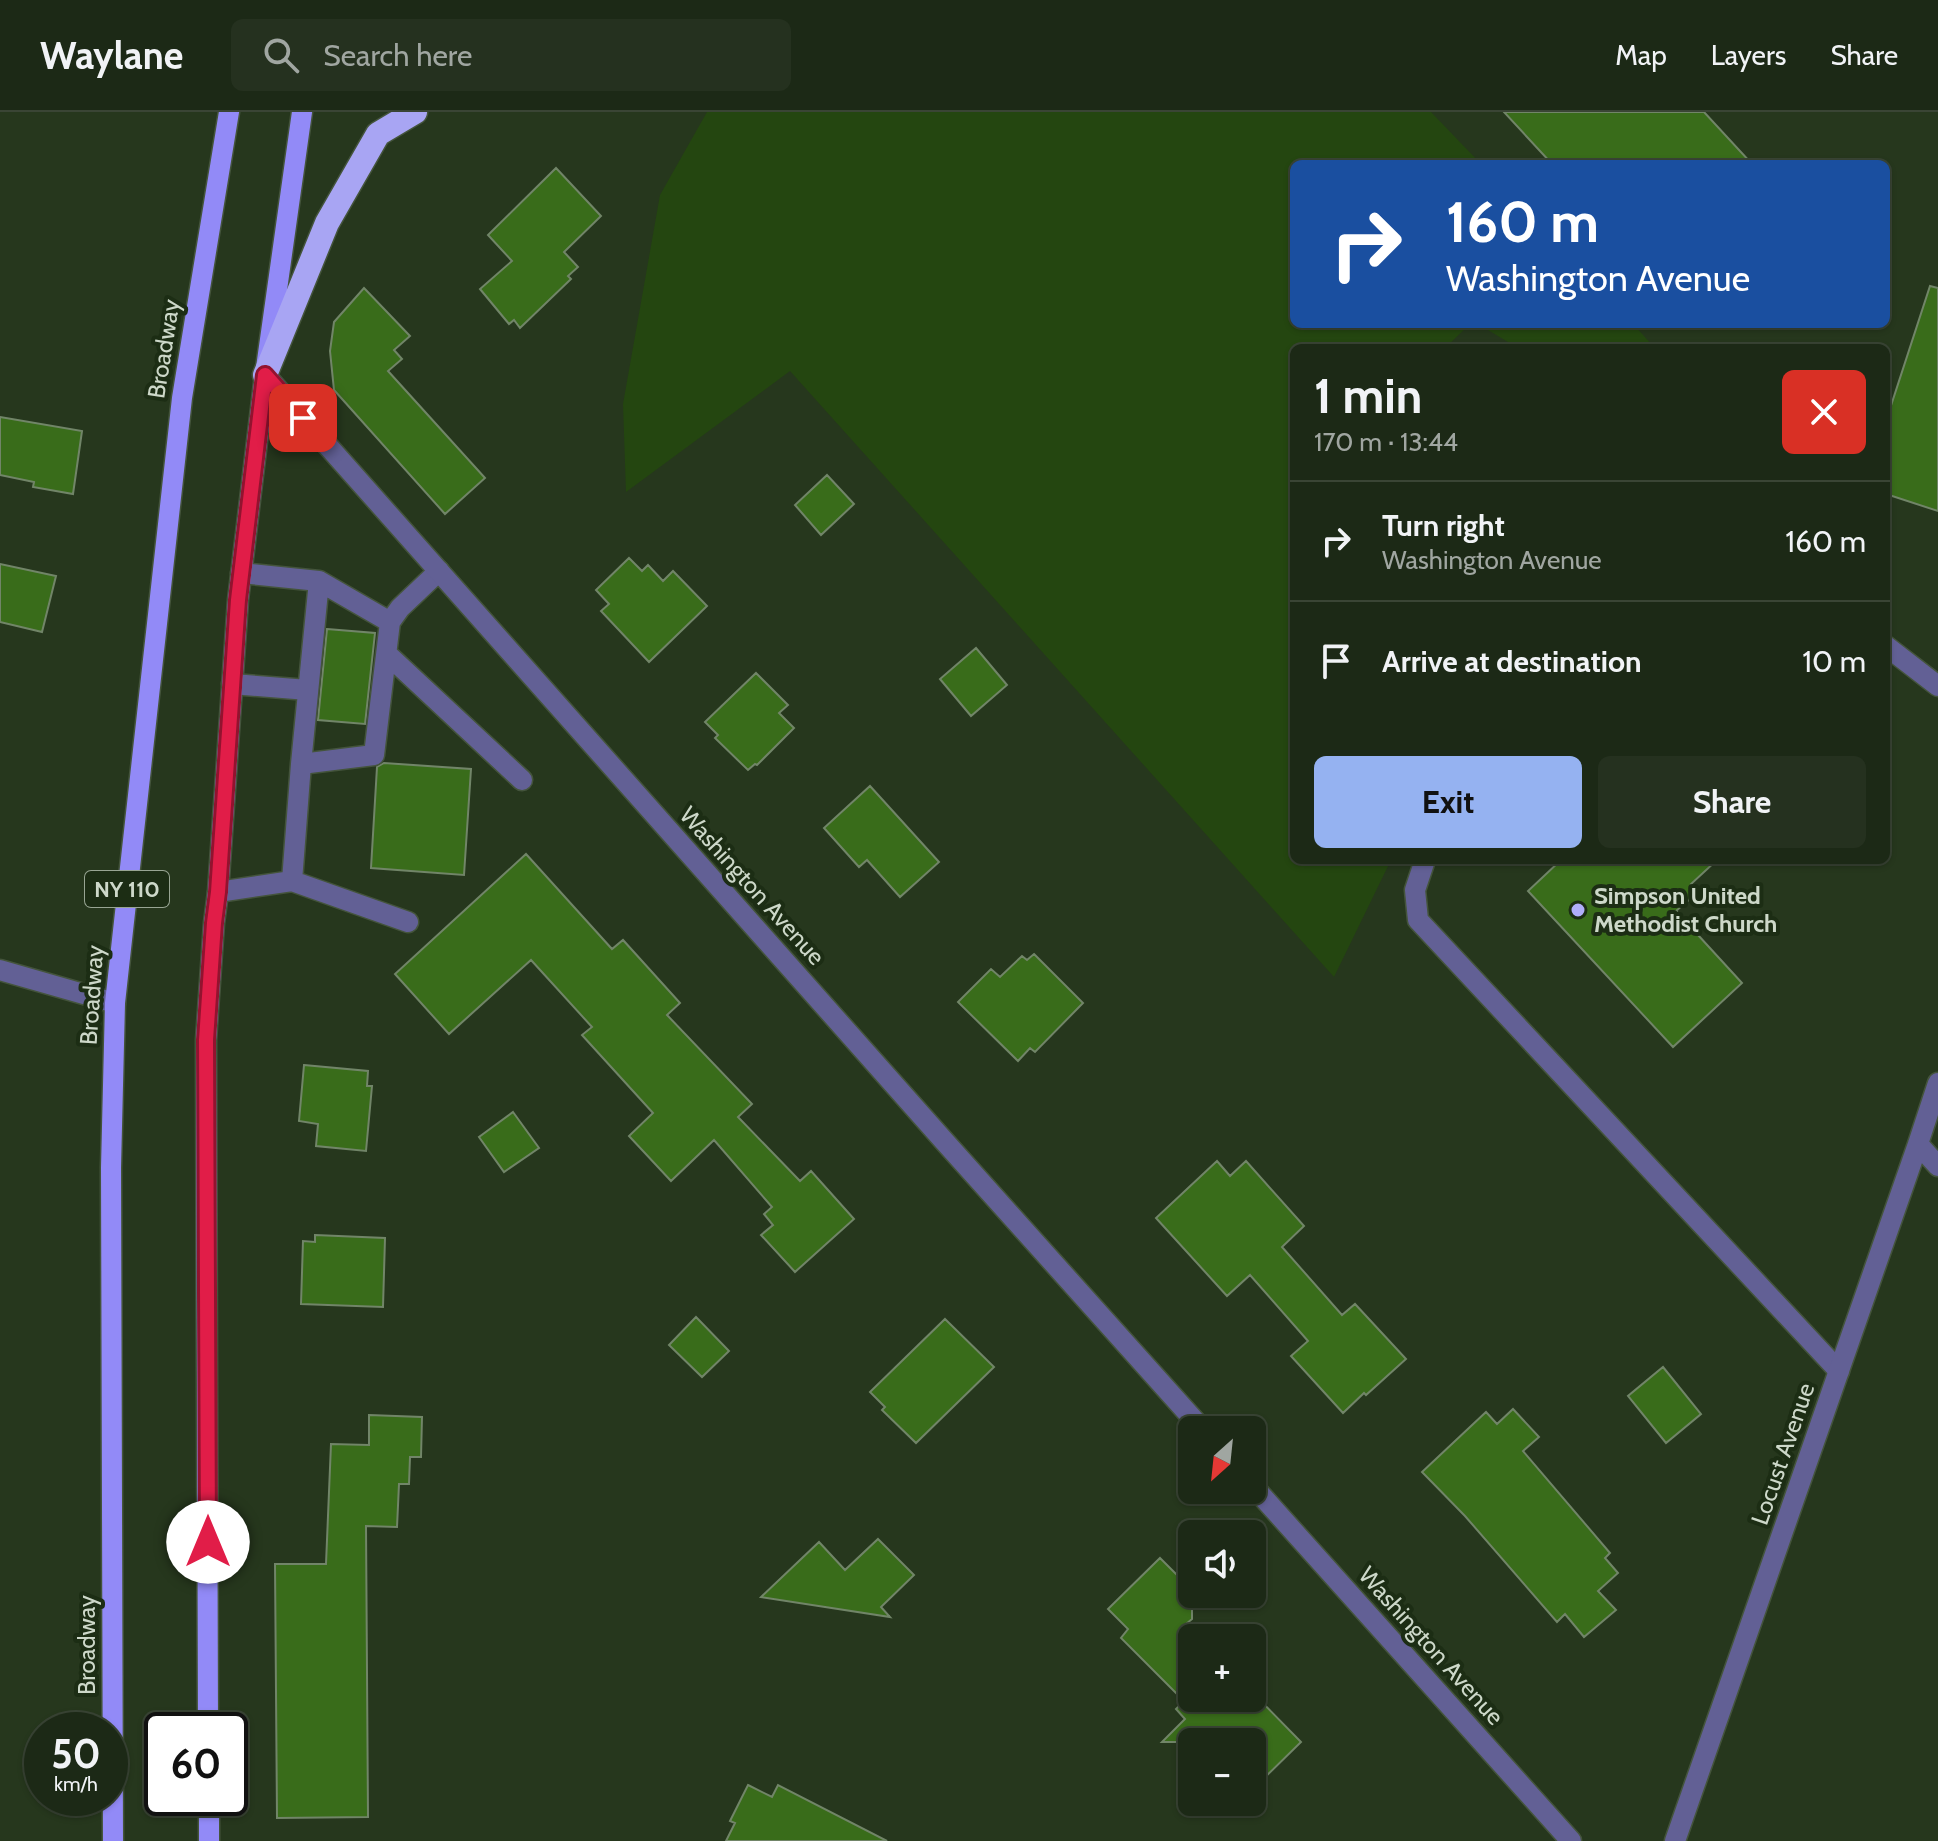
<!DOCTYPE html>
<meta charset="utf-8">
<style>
:root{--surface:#1c2916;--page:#25311f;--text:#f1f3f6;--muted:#a0a6a1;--line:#3a4535;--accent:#95b2f1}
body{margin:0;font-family:Cabin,sans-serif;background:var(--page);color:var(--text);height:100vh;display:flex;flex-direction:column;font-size:30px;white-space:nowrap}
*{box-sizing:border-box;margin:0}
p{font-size:26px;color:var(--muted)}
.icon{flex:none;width:44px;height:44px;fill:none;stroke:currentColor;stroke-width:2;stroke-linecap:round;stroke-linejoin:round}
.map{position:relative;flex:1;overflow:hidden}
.details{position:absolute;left:1290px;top:232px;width:600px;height:520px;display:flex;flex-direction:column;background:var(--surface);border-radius:12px;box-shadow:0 2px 6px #0004,0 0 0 2px var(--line)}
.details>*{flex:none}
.guide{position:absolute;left:1290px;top:48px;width:600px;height:168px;border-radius:12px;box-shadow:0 2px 6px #0004,0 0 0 2px var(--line);background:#1a4fa0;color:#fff;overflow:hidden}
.needle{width:52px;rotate:207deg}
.controls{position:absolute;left:1178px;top:1304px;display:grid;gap:16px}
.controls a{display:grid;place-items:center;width:88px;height:88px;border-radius:12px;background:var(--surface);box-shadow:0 2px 6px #0004,0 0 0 2px var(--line);font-size:40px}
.speed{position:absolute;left:24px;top:1600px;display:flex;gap:16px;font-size:40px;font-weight:700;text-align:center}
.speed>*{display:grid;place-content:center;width:104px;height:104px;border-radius:50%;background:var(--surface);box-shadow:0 2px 6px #0004,0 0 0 2px var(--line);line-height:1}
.speed small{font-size:20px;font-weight:400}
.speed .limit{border:4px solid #111;border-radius:12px;background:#fff;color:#111}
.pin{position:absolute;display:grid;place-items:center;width:68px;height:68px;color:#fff;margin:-34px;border-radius:16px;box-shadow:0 4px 12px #0006}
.me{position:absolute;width:88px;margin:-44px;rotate:0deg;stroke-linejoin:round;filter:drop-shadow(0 0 6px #0008)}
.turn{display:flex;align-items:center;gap:28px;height:168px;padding:0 24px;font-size:36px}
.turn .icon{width:104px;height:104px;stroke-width:2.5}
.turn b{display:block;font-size:56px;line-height:68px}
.round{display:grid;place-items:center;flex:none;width:84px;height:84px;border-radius:12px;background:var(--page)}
.headline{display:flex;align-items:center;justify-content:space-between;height:136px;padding:0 24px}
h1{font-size:48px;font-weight:700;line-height:60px}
.action{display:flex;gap:16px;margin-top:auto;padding:16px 24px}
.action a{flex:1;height:92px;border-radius:12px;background:var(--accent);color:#111;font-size:32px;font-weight:700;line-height:92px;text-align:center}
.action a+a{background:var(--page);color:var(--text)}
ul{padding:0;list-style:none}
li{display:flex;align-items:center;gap:24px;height:120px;padding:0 24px;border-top:2px solid var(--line)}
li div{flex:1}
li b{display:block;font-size:30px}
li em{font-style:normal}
header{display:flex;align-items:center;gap:48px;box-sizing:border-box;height:112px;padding:0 40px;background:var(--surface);border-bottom:2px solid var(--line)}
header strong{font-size:38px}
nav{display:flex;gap:44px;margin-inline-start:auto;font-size:28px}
.search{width:560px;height:72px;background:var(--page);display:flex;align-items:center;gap:20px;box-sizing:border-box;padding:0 28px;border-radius:12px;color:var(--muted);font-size:30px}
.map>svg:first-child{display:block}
.green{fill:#244610}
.building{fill:#396c1a;stroke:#718568;stroke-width:2}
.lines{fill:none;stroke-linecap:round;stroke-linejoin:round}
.lane-casing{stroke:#44543c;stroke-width:23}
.street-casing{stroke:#44543c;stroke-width:23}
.primary-casing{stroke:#44543c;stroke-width:23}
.highway-casing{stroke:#44543c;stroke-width:27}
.lane{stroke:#626095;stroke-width:20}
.street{stroke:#626095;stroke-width:20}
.primary{stroke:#928af7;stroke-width:20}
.highway{stroke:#a8a5f3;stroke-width:24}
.route-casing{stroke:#92132f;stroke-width:20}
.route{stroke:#e11d48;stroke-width:14}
.poi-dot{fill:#b0aefa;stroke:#1c2d14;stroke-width:3}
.labels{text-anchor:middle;stroke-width:8;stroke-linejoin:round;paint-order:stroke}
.shield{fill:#1c2d14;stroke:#98a593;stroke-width:2}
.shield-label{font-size:22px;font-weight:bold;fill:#cdd8c9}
.street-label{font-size:24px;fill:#cdd8c9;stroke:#1c2d14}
.poi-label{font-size:24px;font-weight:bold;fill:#cdd8c9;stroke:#1c2d14;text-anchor:start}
</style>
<header>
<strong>Waylane</strong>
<div class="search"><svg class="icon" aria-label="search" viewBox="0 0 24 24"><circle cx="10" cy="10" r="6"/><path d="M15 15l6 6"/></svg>Search here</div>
<nav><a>Map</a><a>Layers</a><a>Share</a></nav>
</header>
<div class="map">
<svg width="1938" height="1729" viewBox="0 0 1938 1729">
<rect width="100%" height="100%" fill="#26371d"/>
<!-- green -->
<path class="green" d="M 707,0 L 1431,0 L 1481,52 L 1294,52 L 1294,212 L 1470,212 L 1445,236 L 1294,236 L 1294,748 L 1391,748 L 1334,865 L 790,259 L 626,380 L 623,292 L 660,83 Z
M 1478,212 L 1633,212 L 1655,236 L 1518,236 Z"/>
<!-- building -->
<path class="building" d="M 1504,0 L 1704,0 L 1752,52 L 1552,52 Z
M 556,56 L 601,104 L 564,140 L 578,155 L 568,164 L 571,167 L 520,216 L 514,208 L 509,212 L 480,177 L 512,149 L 488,123 Z
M 1930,174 L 1938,176 L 1938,399 L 1886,382 L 1886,309 Z
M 364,176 L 410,224 L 394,238 L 402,247 L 388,259 L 485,366 L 445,402 L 334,278 L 330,239 L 334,210 Z
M 0,305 L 82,319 L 73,382 L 33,375 L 34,370 L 0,363 Z
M 827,363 L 854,392 L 821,423 L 795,393 Z
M 629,446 L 642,459 L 648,453 L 663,469 L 673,459 L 707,494 L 649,550 L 601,499 L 609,492 L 596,478 Z
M 0,452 L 56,464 L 42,520 L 0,510 Z
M 327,517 L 375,521 L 365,612 L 318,608 Z
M 976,536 L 1007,573 L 971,604 L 940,567 Z
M 756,561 L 788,593 L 779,601 L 794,616 L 757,653 L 755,652 L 748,658 L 715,626 L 718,623 L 705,610 Z
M 384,651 L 471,657 L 464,763 L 371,756 L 377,655 Z
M 870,674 L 939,750 L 900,785 L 867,748 L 859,755 L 824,716 Z
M 526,742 L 612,837 L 623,828 L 680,891 L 667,903 L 752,992 L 738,1005 L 800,1069 L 811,1059 L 854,1107 L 795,1160 L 761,1123 L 773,1113 L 764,1102 L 772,1095 L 714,1028 L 671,1069 L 629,1024 L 653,1001 L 582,923 L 592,915 L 531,848 L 449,922 L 395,862 Z
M 1561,748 L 1717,748 L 1691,772 L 1698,780 L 1676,799 L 1742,871 L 1673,935 L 1528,779 Z
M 1034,842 L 1083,891 L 1035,940 L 1030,936 L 1018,949 L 958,890 L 991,857 L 1000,865 L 1022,844 L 1027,848 Z
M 304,953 L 368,959 L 367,974 L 372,974 L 366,1039 L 316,1034 L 318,1012 L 299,1009 Z
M 513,1000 L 539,1036 L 504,1060 L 479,1025 Z
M 1217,1049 L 1230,1064 L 1246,1049 L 1304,1114 L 1282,1135 L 1342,1203 L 1355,1192 L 1406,1247 L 1366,1283 L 1364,1281 L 1343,1301 L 1291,1244 L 1308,1229 L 1250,1163 L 1227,1184 L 1156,1106 Z
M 315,1123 L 385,1126 L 383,1195 L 301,1192 L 303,1129 L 315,1130 Z
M 696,1205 L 729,1239 L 702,1265 L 669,1233 Z
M 945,1207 L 994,1255 L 916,1331 L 882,1298 L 885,1295 L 870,1280 Z
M 1663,1255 L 1701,1302 L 1666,1331 L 1628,1284 Z
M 1513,1297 L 1539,1325 L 1523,1339 L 1610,1441 L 1605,1446 L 1618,1461 L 1598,1479 L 1616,1498 L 1584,1525 L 1565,1502 L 1557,1510 L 1465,1404 L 1422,1360 L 1486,1300 L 1497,1312 Z
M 369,1303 L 422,1305 L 421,1345 L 410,1345 L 409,1372 L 399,1372 L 397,1415 L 366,1414 L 368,1705 L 277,1706 L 275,1452 L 326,1452 L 331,1332 L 369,1333 Z
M 878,1427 L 914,1463 L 881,1495 L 890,1505 L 761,1485 L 819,1430 L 845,1458 Z
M 1160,1446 L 1192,1478 L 1192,1507 L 1186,1512 L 1200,1526 L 1192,1526 L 1192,1586 L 1252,1586 L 1252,1580 L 1301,1630 L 1252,1678 L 1252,1630 L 1162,1630 L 1185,1607 L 1176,1597 L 1184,1589 L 1121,1526 L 1128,1517 L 1108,1497 Z
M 748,1673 L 772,1685 L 778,1673 L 887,1729 L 726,1729 L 735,1711 L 730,1709 Z"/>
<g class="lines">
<!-- lane casing -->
<g class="lane-casing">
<path id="lane" d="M 390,510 L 400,496 L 439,459
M 1886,534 L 1938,574
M 387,542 L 522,668
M 232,572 L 308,578
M 301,652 L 374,643 L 390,510 L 319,469
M 1425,748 L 1415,778 L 1418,808 L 1839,1259
M 292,769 L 408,810
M 218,780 L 292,769 L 301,652 L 319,469 L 241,461"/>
</g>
<!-- street casing -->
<g class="street-casing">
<path id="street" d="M 265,263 L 945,1030 L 1203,1318
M 0,858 L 115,891
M 1918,1032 L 1938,1054
M 1252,1373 L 1571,1729
M 1675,1729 L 1918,1032 L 1938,971"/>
</g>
<!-- primary casing -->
<g class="primary-casing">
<path id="primary" d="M 208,1618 L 206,928 L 214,811 L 218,780 L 238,488 L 265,263 L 302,0
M 209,1686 L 209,1729
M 113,1729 L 111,1056 L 115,891 L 182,286 L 229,0"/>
</g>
<!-- highway casing -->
<g class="highway-casing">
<path id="highway" d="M 265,263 L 327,111 L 378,22 L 415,0"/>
</g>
<!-- lane -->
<use href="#lane" class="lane"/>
<!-- street -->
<use href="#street" class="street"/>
<!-- primary -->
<use href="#primary" class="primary"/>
<!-- highway -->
<use href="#highway" class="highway"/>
</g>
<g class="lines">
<!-- route casing -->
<g class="route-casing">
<path id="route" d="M 208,1430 L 206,928 L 214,811 L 218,780 L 238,488 L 265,263 L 303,306"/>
</g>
<!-- route -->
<use href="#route" class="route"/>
</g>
<!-- markers -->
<circle class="poi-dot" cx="1578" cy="798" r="8"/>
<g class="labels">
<!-- shield labels -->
<rect class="shield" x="85" y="759" width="84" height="36" rx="6"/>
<g class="shield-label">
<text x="127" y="785">NY 110</text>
</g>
<!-- street labels -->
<g class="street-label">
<text transform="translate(164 237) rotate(-81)" y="8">Broadway</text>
<text transform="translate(752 774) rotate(48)" y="8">Washington Avenue</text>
<text transform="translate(92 883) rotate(-86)" y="8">Broadway</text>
<text transform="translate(1783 1342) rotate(-71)" y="8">Locust Avenue</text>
<text transform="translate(87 1533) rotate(-90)" y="8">Broadway</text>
<text transform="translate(1431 1534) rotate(48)" y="8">Washington Avenue</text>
</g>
<!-- poi labels -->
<g class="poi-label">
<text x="1594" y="792">Simpson United<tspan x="1594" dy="28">Methodist Church</tspan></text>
</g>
</g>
</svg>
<div class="controls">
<a><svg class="needle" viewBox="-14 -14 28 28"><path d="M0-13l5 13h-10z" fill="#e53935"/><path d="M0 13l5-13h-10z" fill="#a0a6a1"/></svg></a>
<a><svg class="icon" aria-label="sound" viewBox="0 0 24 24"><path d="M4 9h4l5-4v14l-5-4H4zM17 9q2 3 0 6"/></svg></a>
<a>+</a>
<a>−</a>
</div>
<div class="speed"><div>50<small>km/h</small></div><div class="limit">60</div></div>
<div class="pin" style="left:303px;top:306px;background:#d93025"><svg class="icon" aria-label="arrive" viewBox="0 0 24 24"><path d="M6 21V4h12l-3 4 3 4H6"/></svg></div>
<svg class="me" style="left:208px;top:1430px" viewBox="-20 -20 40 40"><circle r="19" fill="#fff"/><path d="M0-13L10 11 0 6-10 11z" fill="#e11d48"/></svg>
<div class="guide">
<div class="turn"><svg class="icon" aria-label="right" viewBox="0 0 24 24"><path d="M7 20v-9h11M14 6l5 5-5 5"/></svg><div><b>160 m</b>Washington Avenue</div></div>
</div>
<section class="details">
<div class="headline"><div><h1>1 min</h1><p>170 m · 13:44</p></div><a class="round" style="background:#d93025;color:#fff"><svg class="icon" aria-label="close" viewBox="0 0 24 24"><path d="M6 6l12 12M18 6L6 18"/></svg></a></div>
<ul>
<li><svg class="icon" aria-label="right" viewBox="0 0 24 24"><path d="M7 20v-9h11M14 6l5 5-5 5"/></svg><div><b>Turn right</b><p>Washington Avenue</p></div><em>160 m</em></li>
<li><svg class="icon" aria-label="arrive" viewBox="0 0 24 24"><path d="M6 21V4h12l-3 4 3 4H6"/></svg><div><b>Arrive at destination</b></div><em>10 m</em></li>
</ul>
<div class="action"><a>Exit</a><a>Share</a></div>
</section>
</div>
